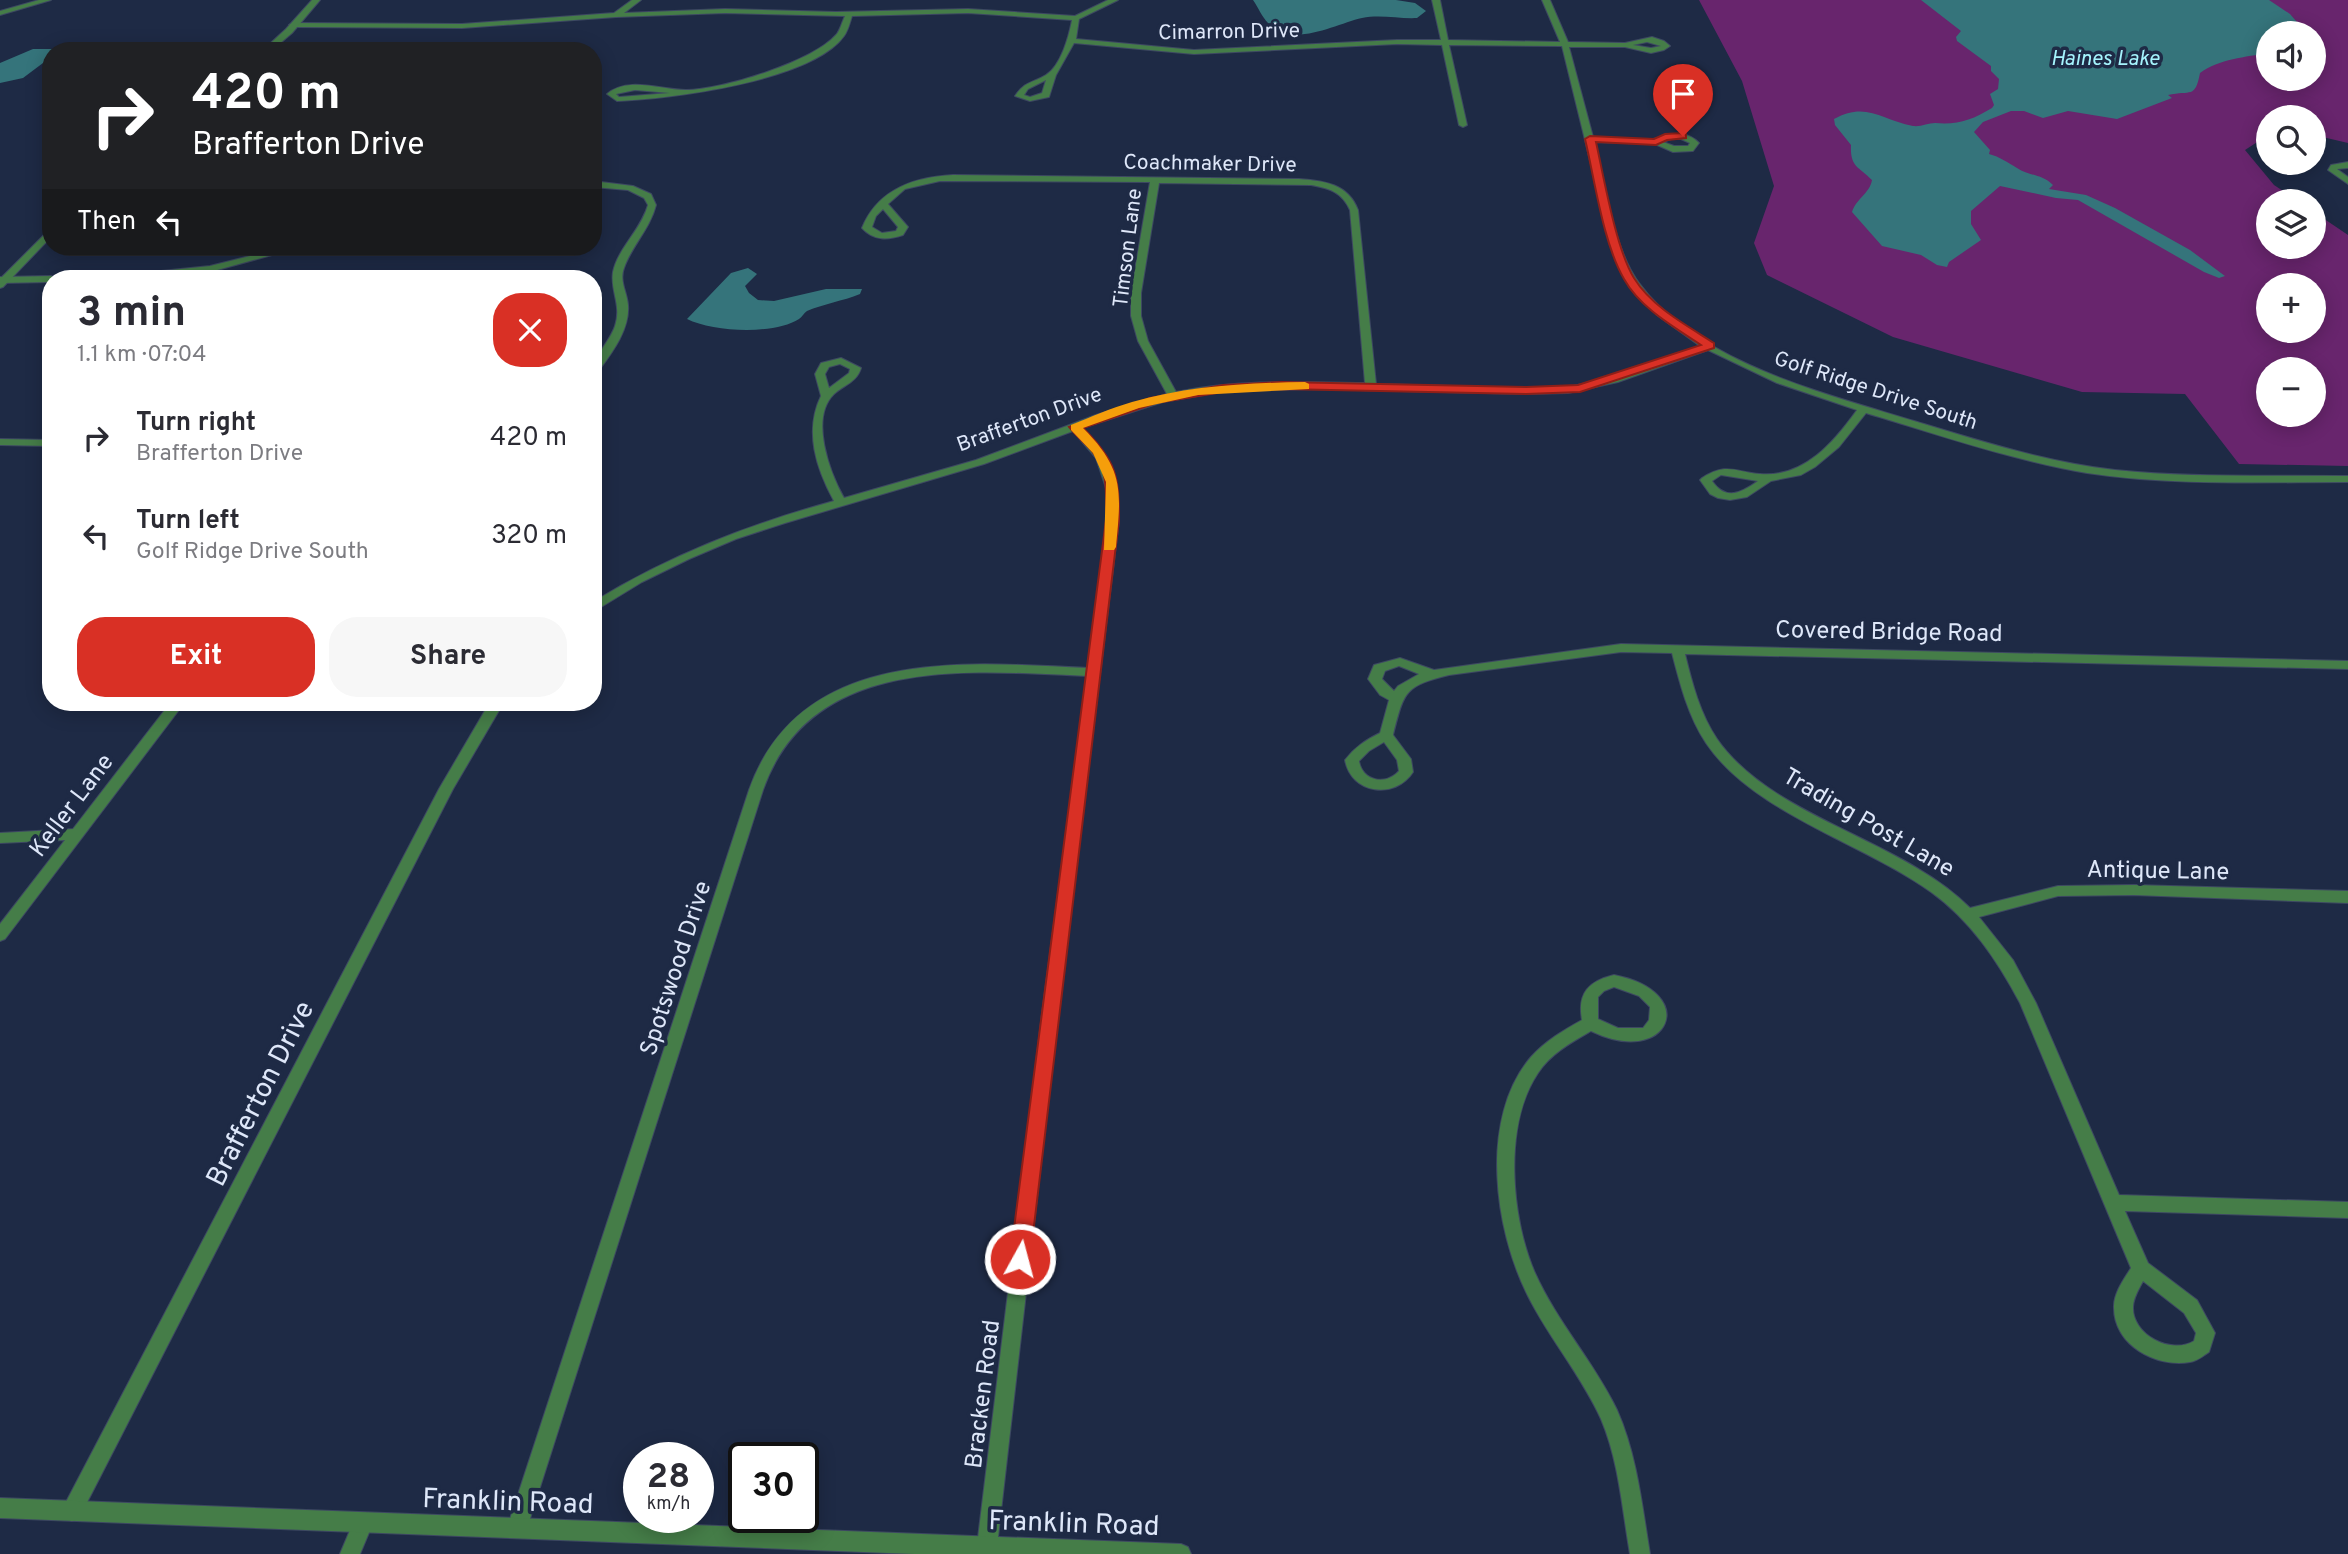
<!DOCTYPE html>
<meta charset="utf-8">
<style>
:root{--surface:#fff;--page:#f7f7f7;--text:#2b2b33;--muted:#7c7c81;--accent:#d93025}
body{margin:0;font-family:Overpass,sans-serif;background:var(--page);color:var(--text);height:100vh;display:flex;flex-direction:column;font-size:26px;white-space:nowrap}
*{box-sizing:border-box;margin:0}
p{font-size:23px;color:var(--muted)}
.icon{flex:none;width:38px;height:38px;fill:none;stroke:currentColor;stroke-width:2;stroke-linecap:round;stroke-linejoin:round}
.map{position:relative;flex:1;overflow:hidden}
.drawer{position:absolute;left:42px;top:270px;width:560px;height:441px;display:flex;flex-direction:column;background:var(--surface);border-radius:28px;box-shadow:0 4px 18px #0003}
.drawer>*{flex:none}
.guide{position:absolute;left:42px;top:42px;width:560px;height:214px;border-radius:28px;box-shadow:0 4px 18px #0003;background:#202124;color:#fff;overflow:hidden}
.buttons{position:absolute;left:2256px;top:21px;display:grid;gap:14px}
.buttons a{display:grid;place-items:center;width:70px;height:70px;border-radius:50%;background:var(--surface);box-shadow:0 4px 18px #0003;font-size:35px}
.speed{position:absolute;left:623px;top:1442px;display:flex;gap:14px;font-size:35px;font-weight:700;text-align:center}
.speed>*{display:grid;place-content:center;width:91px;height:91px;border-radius:50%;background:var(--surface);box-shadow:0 4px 18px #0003;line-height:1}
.speed small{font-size:18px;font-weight:400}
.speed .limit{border:4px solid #111;border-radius:10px;background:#fff;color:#111}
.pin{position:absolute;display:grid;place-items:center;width:60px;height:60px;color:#fff;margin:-72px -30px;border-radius:50% 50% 50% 0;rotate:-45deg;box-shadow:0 0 7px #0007}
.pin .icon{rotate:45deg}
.me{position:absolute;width:77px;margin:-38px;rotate:7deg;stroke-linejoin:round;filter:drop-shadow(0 0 5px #0008)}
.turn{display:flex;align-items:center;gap:24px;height:147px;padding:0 35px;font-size:32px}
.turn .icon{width:91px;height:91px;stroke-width:2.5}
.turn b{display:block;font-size:49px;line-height:60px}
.then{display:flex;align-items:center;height:66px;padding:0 35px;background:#0003;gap:14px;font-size:26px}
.round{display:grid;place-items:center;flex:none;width:74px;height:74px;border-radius:28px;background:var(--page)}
.headline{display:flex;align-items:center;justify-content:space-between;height:119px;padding:0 35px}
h1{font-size:42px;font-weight:700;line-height:52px}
.cta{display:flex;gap:14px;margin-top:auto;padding:14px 35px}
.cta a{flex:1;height:80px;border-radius:28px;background:var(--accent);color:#fff;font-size:28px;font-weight:700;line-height:80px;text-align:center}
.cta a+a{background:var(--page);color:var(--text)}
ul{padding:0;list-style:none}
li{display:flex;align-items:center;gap:21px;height:98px;padding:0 35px}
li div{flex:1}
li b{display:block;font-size:26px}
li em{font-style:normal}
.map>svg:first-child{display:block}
.green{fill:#68256d;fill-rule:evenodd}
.water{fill:#35747b}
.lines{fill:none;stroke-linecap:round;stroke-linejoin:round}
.minor-casing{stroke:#3d4862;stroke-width:2}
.tertiary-casing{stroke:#3d4862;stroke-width:2}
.minor{fill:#457d48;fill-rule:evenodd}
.tertiary{fill:#457d48;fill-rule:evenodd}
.route{fill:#d93025;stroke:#8d1f18;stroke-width:2}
.slow{fill:#f59e0b}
.labels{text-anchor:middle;stroke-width:7;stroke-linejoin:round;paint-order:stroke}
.far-street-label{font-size:21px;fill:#dee7f9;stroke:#1e2a45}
.far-water-label{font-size:21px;font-style:italic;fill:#a5f4fd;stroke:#1e2a45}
.street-label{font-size:24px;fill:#dee7f9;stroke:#1e2a45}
.near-street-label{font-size:28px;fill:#dee7f9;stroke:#1e2a45}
</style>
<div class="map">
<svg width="2348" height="1554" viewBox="0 0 2348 1554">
<rect width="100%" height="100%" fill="#1e2a45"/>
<!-- green -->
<path class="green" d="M 1699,0 L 2348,0 L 2348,143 L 2314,135 L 2314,117 L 2268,117 L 2268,135 L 2245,150 L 2274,185 L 2298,201 L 2268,201 L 2268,247 L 2314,247 L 2314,212 L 2348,235 L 2348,466 L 2239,464 L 2185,394 L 2082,392 L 1893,337 L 1767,275 L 1754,243 L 1774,186 L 1742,81 ZM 2268,33 L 2314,33 L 2314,79 L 2268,79 ZM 2268,285 L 2314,285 L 2314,331 L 2268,331 ZM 2268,369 L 2314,369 L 2314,415 L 2268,415 Z"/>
<!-- water -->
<path class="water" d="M 1253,0 L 1396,0 L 1415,3 L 1426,11 L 1417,18 C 1399,19 1380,14 1362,18 C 1335,24 1292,49 1268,23 C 1262,17 1258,7 1253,0 Z
M 1921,0 L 2269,0 L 2290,14 L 2303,29 L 2300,33 L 2268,33 L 2268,53 C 2246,57 2219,59 2200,73 C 2195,99 2191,90 2168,95 L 2172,98 L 2117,119 L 2068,111 L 2043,118 L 2024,111 L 2011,111 L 1983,122 L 1974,132 L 1990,150 L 1989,154 C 2000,157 2007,162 2017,168 C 2029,176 2042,174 2053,185 L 2049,189 L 2086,195 L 2115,208 L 2190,250 L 2225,276 L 2219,278 L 2204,272 L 2078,200 L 2056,198 L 2000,186 L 1971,211 L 1971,224 L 1981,240 L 1949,262 L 1947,267 L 1937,265 L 1921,255 L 1882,246 L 1852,212 C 1856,199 1870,193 1872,180 C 1858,166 1850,167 1851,145 L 1835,125 L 1834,119 C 1866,101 1882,120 1913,126 C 1921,127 1928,123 1935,123 C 1958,125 1972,120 1992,108 L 1994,105 L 1990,94 L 1998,89 L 1999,79 L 1991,71 L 1991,66 L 1957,41 L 1956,37 L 1961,31 Z
M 33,49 L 60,49 L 51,51 L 51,57 L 23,78 L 0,83 L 0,63 Z
M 748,268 L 757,274 L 745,286 L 749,293 L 758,300 L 774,301 L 826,289 L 862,289 L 860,294 C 843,301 823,304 807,311 C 804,313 802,317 799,319 C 774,335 713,332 687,319 L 731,273 Z"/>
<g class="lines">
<!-- minor casing -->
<g class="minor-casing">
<path id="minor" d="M 39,0 L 51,0 L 0,15 L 0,11 Z
M 632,0 L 641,0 L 624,13 L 725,9 L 836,12 L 968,9 L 1075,16 L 1108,0 L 1118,0 L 1079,19 L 1076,39 L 1194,50 L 1397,40 L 1441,40 L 1432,0 L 1440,0 L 1448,40 L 1560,42 L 1542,0 L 1550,0 L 1568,42 L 1625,43 L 1652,37 L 1664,41 L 1670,46 L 1664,50 L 1651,53 L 1625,47 L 1569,47 L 1593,137 C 1610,137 1637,142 1653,139 C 1671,136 1684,128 1699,143 L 1693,151 L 1673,152 L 1655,144 L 1594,142 C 1604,182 1614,250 1639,283 C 1698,363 1823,393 1914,421 C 1980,441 2046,462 2115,470 C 2192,478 2270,475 2348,476 L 2348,482 C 2261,482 2173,486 2087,473 C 2012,460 1939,435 1866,413 L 1839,447 L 1815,467 L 1801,475 L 1771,481 L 1747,497 L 1730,500 L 1718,498 L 1710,494 L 1700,480 L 1702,478 C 1727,462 1734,472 1760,474 C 1804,478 1834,442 1857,410 L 1777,383 L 1708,350 L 1618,382 L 1568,393 L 1526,394 L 1317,389 L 1225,391 L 1163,402 L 1082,428 C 1111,454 1119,482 1119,520 L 1058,1014 L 997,1546 L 994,1553 L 980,1553 L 977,1546 L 1042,1014 L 1087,676 C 970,671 811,653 763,790 L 527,1528 L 524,1535 L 517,1538 L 510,1535 L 507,1528 L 749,790 C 800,646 963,662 1088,668 L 1107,520 L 1107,491 L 1096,458 L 1073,431 L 984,464 L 785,523 L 736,539 L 689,559 L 642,582 L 593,612 L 593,602 C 670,555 747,525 834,501 C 816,468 804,431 821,396 L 815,374 L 821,363 L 841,358 L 861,368 C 857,382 844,385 834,394 C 809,418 830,473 844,498 L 976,460 L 1096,415 L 1167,394 L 1138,341 L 1131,316 L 1131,293 L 1150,182 L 940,181 L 905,189 L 888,204 L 908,227 L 903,235 C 888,240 874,241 862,228 C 878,189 914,177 953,175 L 1299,179 C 1325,181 1348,184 1358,210 L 1376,384 L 1526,388 L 1568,387 L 1611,378 L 1700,346 L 1657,315 L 1628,282 L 1611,246 L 1562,46 L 1449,45 L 1467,125 L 1463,127 L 1459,125 L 1442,45 L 1397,44 L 1194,54 L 1074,43 L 1056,75 L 1049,97 L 1030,101 L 1015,96 C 1025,81 1033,83 1046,75 C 1061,66 1069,36 1072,20 L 968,13 L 852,16 C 850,22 848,31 844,36 C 812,81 670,99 617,101 L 607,94 C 628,76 661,90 686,90 C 721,90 812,62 836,35 C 840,31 842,22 845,16 L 725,13 L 616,17 L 462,28 L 293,27 L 289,25 L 293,23 L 462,24 L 614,13 ZM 1647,42 L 1661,46 L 1651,48 L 1633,45 ZM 1046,80 L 1042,93 L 1030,97 L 1024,95 L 1028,89 ZM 635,90 L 670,93 L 619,97 L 616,94 ZM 1671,139 L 1681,139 L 1690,143 L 1688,146 L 1674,146 L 1663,142 ZM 1159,183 L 1311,185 C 1329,188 1342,192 1350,210 L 1365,383 C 1303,382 1238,379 1176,392 L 1148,341 L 1141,316 L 1141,293 ZM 883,209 L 898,227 L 896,231 L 882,233 L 872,227 L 876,216 ZM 840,364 L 850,369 L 849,373 L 829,388 L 825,374 L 829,367 ZM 1721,475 L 1758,481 C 1741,493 1726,501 1712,481 Z
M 2348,162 L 2348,168 L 2337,169 L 2348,177 L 2348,184 L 2328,170 L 2331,165 Z
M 593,181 L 633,186 L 651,194 L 656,205 C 650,229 632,245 624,268 C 619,281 627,292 628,305 C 630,330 611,354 597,373 L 593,374 C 593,356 609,343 615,326 C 622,305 610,291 613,272 C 618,248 641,230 648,205 L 644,198 L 628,190 L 593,187 Z
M 286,247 L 301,247 L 210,272 L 148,278 L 117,278 L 122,275 L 210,266 Z
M 0,277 L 51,276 L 55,278 L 51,278 L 51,282 L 0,283 Z
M 0,439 L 51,440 L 51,446 L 0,445 Z
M 1621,644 L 2348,661 L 2348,669 L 1685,654 C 1692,683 1700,714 1717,739 C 1772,818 1902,839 1970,908 L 2058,886 L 2134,885 L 2348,891 L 2348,903 L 2134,895 L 2058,896 L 1979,917 L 2013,960 L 2036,1003 L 2119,1195 L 2348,1202 L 2348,1218 L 2125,1211 L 2148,1263 L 2197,1300 L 2215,1333 L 2209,1352 C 2203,1356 2197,1361 2190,1362 C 2156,1368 2114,1345 2114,1308 C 2113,1294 2124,1279 2131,1268 L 2020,1003 C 1997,960 1971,921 1931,892 C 1863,843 1753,813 1706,743 C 1688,716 1680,684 1672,653 L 1621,652 L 1449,675 C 1404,686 1404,692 1393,735 L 1411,759 L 1413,772 C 1395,800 1351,794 1345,760 C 1355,747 1366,740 1380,733 L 1389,700 L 1380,695 L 1368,679 L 1374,665 L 1400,658 L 1434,670 ZM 1399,666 L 1419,674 L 1398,686 L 1394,691 L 1382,679 L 1385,671 ZM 1384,742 L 1397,760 L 1399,771 C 1386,786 1362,781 1359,761 L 1369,751 ZM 2143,1281 L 2184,1313 L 2196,1333 L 2194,1341 C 2171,1355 2132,1335 2133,1307 C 2133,1298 2139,1289 2143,1281 Z
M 171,702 L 185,702 L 5,939 L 0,941 L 0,924 L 65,840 L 0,843 L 0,833 L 73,829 Z
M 490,702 L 504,702 L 453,789 L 79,1518 L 72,1521 L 65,1518 L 62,1511 L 65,1504 L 439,789 Z
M 1614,975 C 1702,992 1669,1069 1591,1031 C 1572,1042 1550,1054 1538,1073 C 1503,1125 1511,1218 1535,1273 C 1557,1322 1594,1362 1617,1410 C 1637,1455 1642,1505 1650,1554 L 1630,1554 C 1622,1509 1619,1461 1601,1419 C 1581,1375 1549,1338 1528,1296 C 1494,1229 1479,1118 1531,1057 C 1545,1041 1564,1030 1582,1020 C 1577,993 1589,981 1614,975 ZM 1614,987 L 1639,996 L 1650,1007 L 1649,1020 L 1643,1028 L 1618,1028 L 1598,1019 L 1598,997 L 1604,991 Z
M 363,1513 L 370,1516 L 373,1523 L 360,1554 L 340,1554 L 356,1516 Z"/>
</g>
<!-- tertiary casing -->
<g class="tertiary-casing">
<path id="tertiary" d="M 312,0 L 320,0 L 292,33 L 271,51 L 262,51 L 286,29 Z
M 51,228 L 51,237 L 3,287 L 0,288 L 0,279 Z
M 0,1498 L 1181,1544 L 1188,1547 L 1191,1554 L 914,1554 L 0,1518 Z"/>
</g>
<!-- minor -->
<use href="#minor" class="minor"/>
<!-- tertiary -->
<use href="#tertiary" class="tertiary"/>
</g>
<!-- route -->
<path class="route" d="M 1683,133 L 1686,134 L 1686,138 L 1667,140 L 1656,145 L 1596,142 C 1604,178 1616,249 1634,278 C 1652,307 1686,325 1714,343 L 1714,348 L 1580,392 L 1526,394 L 1282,389 L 1223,392 L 1156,403 L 1083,428 C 1116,461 1119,475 1119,520 L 1030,1259 L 1027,1266 L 1020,1269 L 1013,1266 L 1010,1259 L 1106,520 C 1106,496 1109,471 1092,451 C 1085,443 1076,436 1069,427 L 1150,398 L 1223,385 L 1282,382 L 1526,387 L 1578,385 L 1701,345 C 1674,327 1640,308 1624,279 C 1603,243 1595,181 1585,139 L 1590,136 L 1654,139 L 1665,134 Z"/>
<!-- slow -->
<path class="slow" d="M 1305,382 L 1309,384 L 1309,389 L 1198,395 L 1139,408 L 1083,428 C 1125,470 1121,492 1116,547 L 1114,550 L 1104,550 L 1106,482 L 1093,453 L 1071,430 L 1071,425 C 1091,417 1111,408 1132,402 C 1188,386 1246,383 1305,382 Z"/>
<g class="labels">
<!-- far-street labels -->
<g class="far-street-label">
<text transform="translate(1229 31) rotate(-1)" y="7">Cimarron Drive</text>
<text transform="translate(1210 163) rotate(1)" y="7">Coachmaker Drive</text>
<text transform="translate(1127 248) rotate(-83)" y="7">Timson Lane</text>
<text transform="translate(1876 390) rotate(18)" y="7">Golf Ridge Drive South</text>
<text transform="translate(1029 419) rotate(-20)" y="7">Brafferton Drive</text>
</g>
<!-- far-water labels -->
<g class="far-water-label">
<text x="2105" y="65">Haines Lake</text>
</g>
<!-- street labels -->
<g class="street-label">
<text transform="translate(1889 631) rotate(1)" y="8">Covered Bridge Road</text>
<text transform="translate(71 805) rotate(-53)" y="8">Keller Lane</text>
<text transform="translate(1869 822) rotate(30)" y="8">Trading Post Lane</text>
<text transform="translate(2158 870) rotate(1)" y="8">Antique Lane</text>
<text transform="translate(675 968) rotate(-72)" y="8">Spotswood Drive</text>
<text transform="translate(982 1394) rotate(-83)" y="8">Bracken Road</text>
</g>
<!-- near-street labels -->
<g class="near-street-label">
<text transform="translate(259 1093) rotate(-63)" y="10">Brafferton Drive</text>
<text transform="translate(508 1500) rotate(2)" y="10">Franklin Road</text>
<text transform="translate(1074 1522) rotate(2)" y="10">Franklin Road</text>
</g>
</g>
</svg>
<div class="buttons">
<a><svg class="icon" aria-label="sound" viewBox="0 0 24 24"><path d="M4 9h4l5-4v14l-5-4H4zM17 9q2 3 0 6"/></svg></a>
<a><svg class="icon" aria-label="search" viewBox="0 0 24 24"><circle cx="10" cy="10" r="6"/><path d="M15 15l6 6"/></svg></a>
<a><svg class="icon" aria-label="layers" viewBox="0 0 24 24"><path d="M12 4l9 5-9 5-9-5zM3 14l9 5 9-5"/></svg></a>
<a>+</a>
<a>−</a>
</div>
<div class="speed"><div>28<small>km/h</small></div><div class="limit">30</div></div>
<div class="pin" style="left:1683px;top:136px;background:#d93025"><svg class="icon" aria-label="arrive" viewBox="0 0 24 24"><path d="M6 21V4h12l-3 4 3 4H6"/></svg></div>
<svg class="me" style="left:1020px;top:1259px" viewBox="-20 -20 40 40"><circle r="17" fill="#d93025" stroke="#fff" stroke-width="3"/><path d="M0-11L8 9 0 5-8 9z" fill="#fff"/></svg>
<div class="guide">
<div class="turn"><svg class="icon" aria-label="right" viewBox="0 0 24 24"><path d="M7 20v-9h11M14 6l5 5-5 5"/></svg><div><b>420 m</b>Brafferton Drive</div></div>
<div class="then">Then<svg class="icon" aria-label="left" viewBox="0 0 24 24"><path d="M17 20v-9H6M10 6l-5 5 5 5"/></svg></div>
</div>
<section class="drawer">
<div class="headline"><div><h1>3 min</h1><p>1.1 km · 07:04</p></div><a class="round" style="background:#d93025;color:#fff"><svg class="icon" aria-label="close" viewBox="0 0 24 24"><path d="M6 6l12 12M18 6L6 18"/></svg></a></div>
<ul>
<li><svg class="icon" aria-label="right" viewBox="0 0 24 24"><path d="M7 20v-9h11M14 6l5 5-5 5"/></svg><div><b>Turn right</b><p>Brafferton Drive</p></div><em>420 m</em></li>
<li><svg class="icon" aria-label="left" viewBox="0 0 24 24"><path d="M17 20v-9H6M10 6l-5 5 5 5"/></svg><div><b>Turn left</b><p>Golf Ridge Drive South</p></div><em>320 m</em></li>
</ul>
<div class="cta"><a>Exit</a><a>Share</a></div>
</section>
</div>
